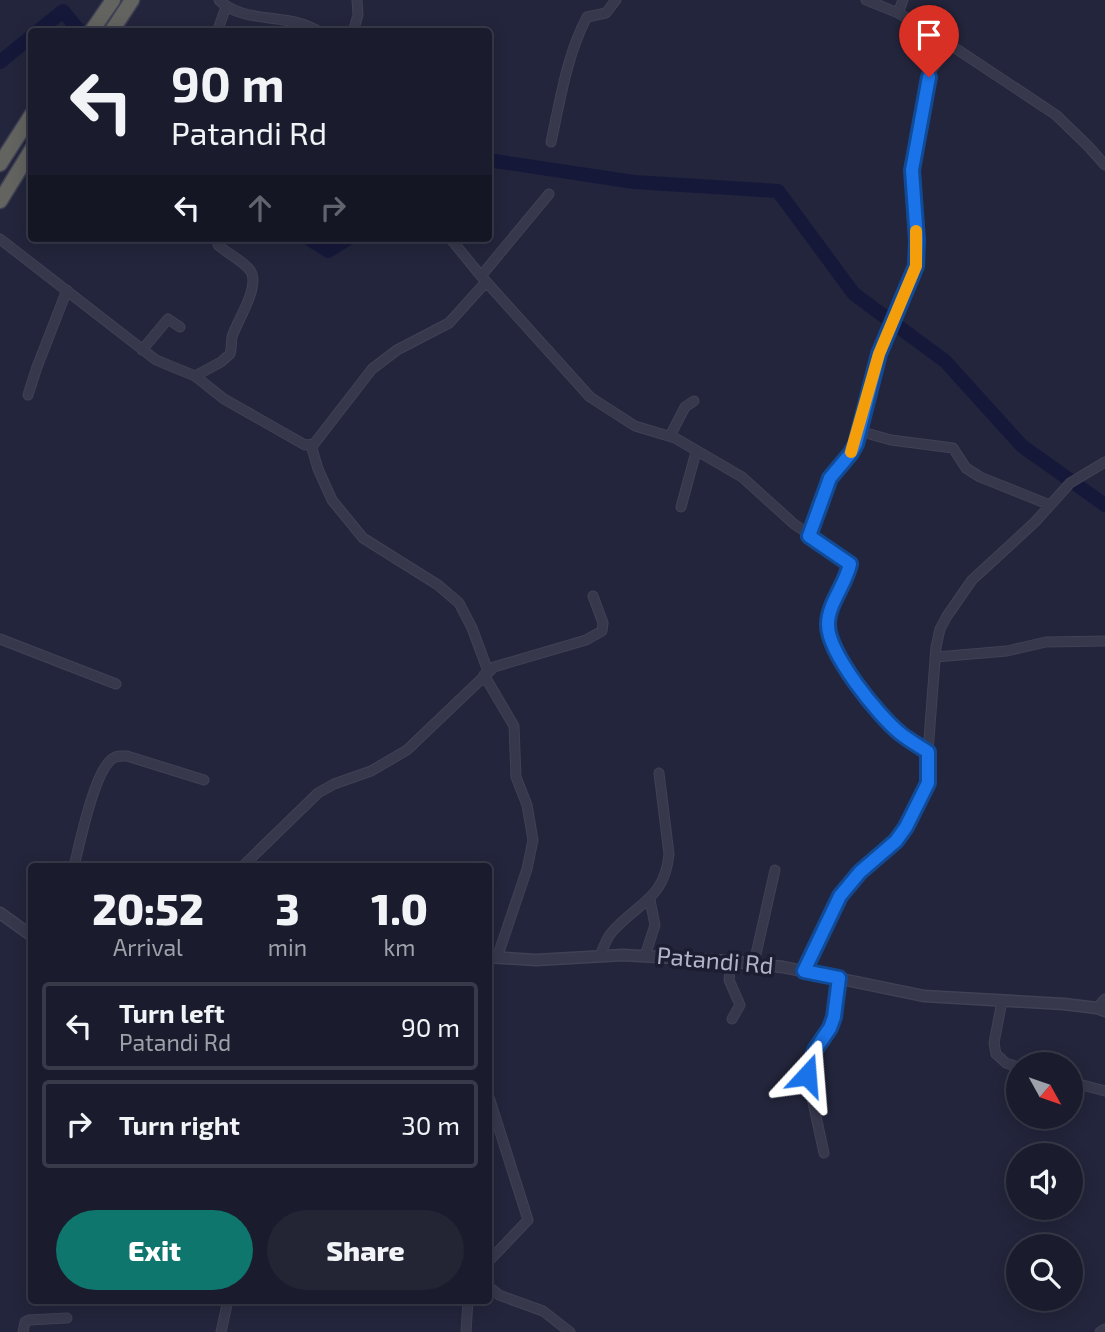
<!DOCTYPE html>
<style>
:root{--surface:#1a1c2d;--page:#232535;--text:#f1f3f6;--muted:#9fa1aa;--line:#383a49;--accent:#0f766e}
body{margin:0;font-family:"Exo 2",sans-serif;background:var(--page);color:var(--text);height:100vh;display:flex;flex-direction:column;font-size:26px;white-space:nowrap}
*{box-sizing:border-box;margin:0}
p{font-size:23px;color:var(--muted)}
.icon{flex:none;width:38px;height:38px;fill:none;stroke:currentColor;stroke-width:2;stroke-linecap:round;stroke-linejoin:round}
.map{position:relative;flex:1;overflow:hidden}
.drawer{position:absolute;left:28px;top:863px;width:464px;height:441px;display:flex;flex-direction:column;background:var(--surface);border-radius:7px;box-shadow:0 4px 18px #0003,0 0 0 2px var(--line)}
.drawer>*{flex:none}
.hud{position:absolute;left:28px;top:28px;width:464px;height:214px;border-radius:7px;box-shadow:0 4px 18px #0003,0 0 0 2px var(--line);background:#1a1c2d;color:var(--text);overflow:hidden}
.needle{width:46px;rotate:130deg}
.tools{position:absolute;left:1006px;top:1052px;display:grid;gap:14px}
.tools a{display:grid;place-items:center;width:77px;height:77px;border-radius:50%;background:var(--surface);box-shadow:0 4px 18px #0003,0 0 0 2px var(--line);font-size:35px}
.pin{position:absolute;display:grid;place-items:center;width:60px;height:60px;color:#fff;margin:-72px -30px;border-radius:50% 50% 50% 0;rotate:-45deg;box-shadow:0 0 7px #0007}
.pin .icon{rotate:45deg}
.me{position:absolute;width:77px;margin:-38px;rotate:19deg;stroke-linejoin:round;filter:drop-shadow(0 0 5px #0008)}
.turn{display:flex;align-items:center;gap:24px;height:147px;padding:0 28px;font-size:32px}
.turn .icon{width:91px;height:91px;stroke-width:2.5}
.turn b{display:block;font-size:49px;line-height:60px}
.lanes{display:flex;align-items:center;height:66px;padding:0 28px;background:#0003;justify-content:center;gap:35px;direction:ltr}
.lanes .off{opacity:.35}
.eta{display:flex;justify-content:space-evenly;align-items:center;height:119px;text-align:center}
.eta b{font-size:42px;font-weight:800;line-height:49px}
.action{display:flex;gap:14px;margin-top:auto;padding:14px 28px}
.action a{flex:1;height:80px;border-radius:42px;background:var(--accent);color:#fff;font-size:28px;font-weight:800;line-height:80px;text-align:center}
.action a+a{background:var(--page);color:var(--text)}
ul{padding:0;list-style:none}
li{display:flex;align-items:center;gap:21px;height:88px;margin:0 14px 10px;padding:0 14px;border:4px solid var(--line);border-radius:7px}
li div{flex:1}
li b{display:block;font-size:26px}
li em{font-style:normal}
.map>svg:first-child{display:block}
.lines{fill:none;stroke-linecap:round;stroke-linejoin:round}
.river{stroke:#16183a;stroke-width:14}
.minor-casing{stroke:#404155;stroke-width:11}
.tertiary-casing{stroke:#404155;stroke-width:13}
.trunk-casing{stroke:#3f4054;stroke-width:17}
.minor{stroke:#37384c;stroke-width:9}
.tertiary{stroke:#37384c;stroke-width:10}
.trunk{stroke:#636460;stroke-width:14}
.route-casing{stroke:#114b97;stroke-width:18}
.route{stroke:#1a73e8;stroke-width:12}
.slow{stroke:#f59e0b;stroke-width:12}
.labels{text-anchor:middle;stroke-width:7;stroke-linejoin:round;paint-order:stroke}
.street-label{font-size:24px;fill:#b2b3c8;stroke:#1c1d31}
</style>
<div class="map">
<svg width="1105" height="1332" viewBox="0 0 1105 1332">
<rect width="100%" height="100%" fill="#23253c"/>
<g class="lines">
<!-- river -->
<path class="river" d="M 37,32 L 63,11 L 80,32
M 0,62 L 32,36
M 488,160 L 634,182 L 778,191 L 854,294 L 945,361 L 1022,446 L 1105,505
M 308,238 L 328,251 L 349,238"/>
<!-- minor casing -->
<g class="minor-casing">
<path id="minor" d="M 219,0 C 239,20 274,16 299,23 C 307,25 313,28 320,32
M 866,0 L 898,13 L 925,28 L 1056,115 L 1088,146 L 1105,165
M 898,13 L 903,0
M 217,32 L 226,7
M 353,32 L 358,15 L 357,0
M 551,142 C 560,101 567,54 587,17 L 606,13 L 616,0
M 450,238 L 481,276 L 590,397 L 635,426 L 675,438 L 742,477 L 794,524 L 850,562 L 850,567 C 843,584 830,604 828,622 C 824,649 880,717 901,734 C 909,741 919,746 928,752
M 0,239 L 156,360 L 195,376 L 224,399 L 305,445 L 314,444 L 372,369 L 397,350 L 449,323 L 486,282
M 481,276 L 549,194
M 142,350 L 168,319 L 180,327
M 195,376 L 221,362 L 230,354 C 232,348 231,343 232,337 C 236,322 263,284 249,269 C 241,260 227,253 218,245
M 28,395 L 37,367 L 67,290
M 859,431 L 891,440 L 953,448 L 966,468 L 980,477 L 1050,505
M 670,436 L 685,407 L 694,401
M 311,445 L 318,469 L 332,500 L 363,538 L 438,585 L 459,603 L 472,628 L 488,671
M 681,507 L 696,452
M 809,536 L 830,478 L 851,453 L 856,444 L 879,354 L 916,266 L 917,240 L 912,170 L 914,149 L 930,72 L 950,45
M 0,639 L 116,684
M 936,657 L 1007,651 L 1046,642 L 1105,641
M 484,675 L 514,726 L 516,777 L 527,805 L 533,840 L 527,869 L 497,958
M 74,866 C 80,843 94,772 112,759 C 117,755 121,756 127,756 L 204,780
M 243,866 L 318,793 L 334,784 L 371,771 L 407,750 L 494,667 L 586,640 L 602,631 L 603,623 L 593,596
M 600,956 C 603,948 606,939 612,932 C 637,903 665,899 669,854 L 659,773
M 645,956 L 655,925 L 650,900
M 731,961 L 729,980 L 740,1005 L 732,1019
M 754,963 L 775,870
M 804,971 C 816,947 827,915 842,894 C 857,873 878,858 896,841 C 918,820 930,780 928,752 L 936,647 L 940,629 L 947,616 L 972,580 L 1035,522 L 1070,483 L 1105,462
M 1002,1001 L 994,1043 L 996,1054 L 1006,1063 L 1018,1067
M 1097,1008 L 1105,999
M 1071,1082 L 1105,1091
M 488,1094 L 528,1220 L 488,1262
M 824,1153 L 807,1075 L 815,1050 L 830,1028 L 834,1017 L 839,978
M 488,1286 L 499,1295 L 543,1311 L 570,1332
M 23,1332 L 25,1322 L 29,1320 L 67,1318
M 221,1332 L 228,1300
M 466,1332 L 468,1300
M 1100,1332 L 1105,1329"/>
</g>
<!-- tertiary casing -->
<g class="tertiary-casing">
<path id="tertiary" d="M 0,913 L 32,936
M 488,957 L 536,960 L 623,955 L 728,961 L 783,967 L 924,996 L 1064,1004 L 1097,1008 L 1105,1011"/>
</g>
<!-- trunk casing -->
<g class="trunk-casing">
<path id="trunk" d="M 91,32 L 113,0
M 111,32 L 132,0
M 0,164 L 32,114
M 0,201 L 32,149"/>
</g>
<!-- minor -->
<use href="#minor" class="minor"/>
<!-- tertiary -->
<use href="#tertiary" class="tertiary"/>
<!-- trunk -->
<use href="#trunk" class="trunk"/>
</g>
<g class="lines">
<!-- route casing -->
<g class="route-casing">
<path id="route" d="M 807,1075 L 815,1050 L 830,1028 L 834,1017 L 839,978 L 804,971 L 840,896 L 860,872 L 896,841 L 906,827 L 928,783 L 928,752 C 919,746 910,741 901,734 C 879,717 827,652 828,624 C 828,604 846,584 850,564 L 809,536 L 830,478 L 851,453 L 856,444 L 879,354 L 916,266 L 917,240 L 912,170 L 929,77"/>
</g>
<!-- route -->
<use href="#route" class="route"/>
<!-- slow -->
<path class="slow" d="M 851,452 L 879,354 L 916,266 L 916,231"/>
</g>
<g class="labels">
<!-- street labels -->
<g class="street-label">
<text transform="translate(715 961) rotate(5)" y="8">Patandi Rd</text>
</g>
</g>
</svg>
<div class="tools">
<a><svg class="needle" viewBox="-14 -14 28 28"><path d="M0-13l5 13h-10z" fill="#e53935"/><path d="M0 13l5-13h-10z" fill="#9fa1aa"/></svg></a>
<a><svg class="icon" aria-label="sound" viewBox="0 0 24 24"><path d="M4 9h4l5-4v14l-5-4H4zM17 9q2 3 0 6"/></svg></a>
<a><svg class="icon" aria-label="search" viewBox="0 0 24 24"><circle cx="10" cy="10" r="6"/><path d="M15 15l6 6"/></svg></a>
</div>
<div class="pin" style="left:929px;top:77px;background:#d93025"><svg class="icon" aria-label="arrive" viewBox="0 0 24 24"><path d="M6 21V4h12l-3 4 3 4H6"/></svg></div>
<svg class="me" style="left:807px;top:1075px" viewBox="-20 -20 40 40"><path d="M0-17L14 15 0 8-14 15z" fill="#1a73e8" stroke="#fff" stroke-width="4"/></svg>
<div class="hud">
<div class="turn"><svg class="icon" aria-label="left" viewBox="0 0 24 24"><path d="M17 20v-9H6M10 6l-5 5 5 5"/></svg><div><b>90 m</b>Patandi Rd</div></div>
<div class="lanes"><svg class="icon" aria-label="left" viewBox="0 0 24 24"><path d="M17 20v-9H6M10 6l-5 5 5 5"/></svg><svg class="icon off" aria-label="ahead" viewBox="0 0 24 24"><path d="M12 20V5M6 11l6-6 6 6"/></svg><svg class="icon off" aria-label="right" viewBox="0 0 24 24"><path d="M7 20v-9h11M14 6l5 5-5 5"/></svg></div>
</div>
<section class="drawer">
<div class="eta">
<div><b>20:52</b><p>Arrival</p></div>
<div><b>3</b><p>min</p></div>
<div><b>1.0</b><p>km</p></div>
</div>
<ul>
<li><svg class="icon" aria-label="left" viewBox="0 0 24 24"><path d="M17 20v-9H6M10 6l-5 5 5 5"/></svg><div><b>Turn left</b><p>Patandi Rd</p></div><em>90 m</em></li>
<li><svg class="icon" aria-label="right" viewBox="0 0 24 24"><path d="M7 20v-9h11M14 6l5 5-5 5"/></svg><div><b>Turn right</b></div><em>30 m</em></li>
</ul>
<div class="action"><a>Exit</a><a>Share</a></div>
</section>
</div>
